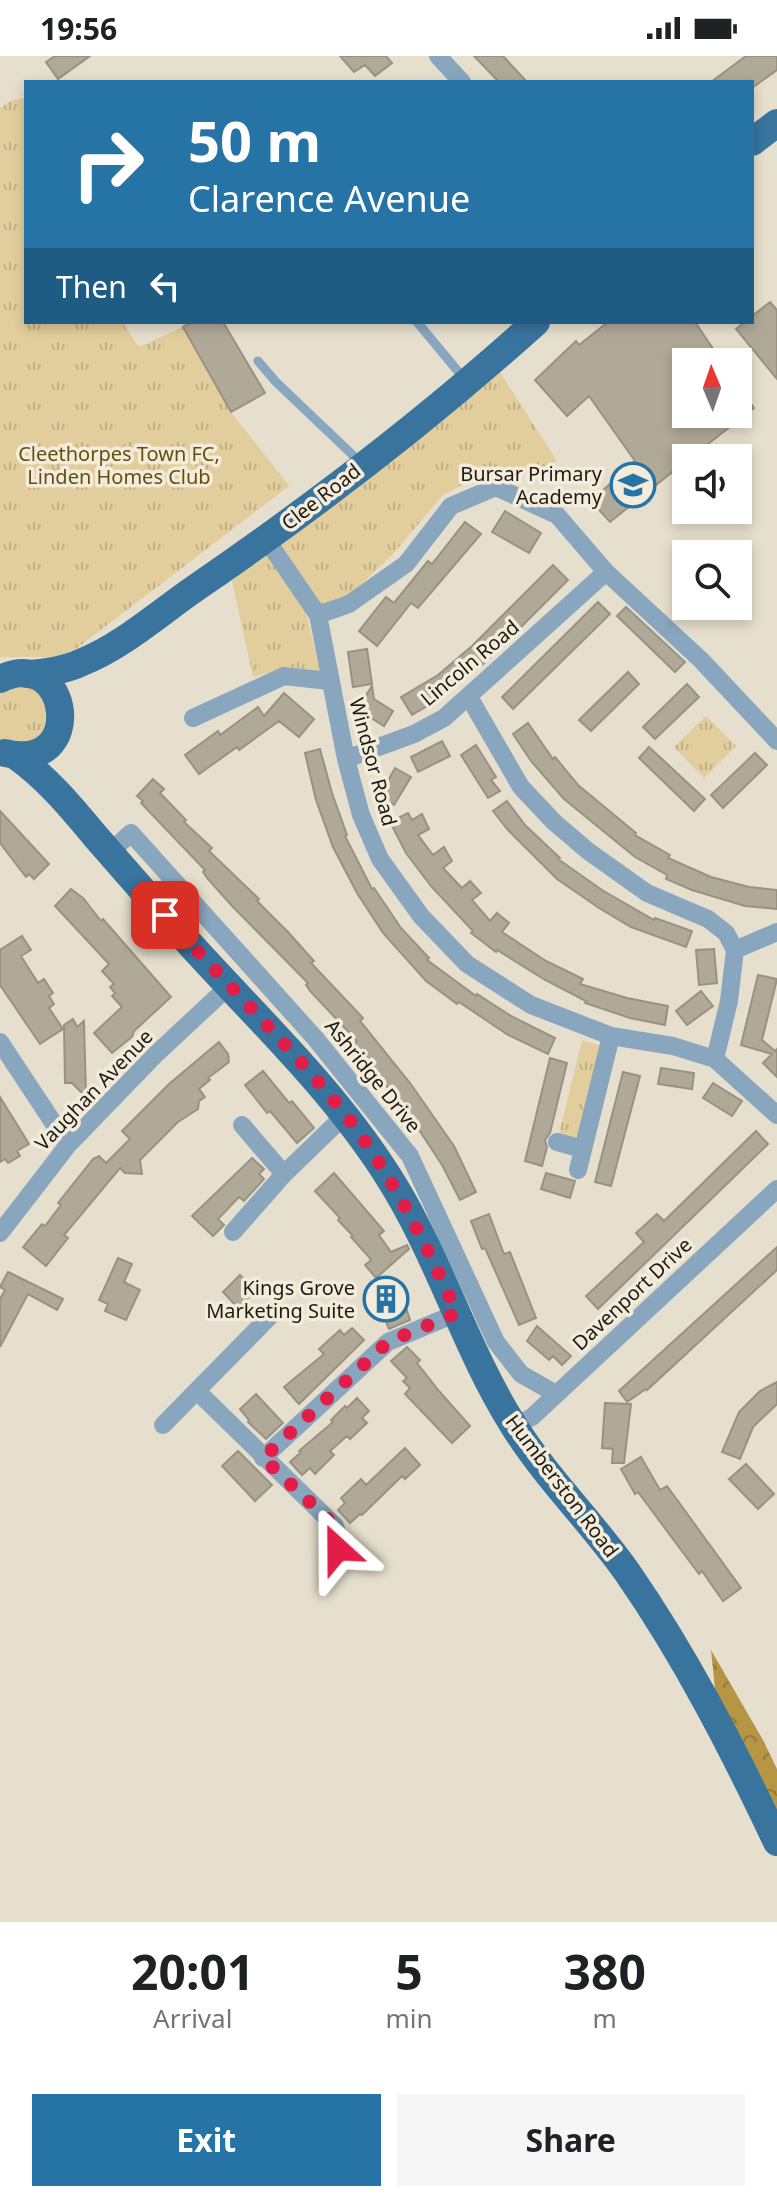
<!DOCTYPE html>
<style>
:root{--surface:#fff;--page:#f6f6f6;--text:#202124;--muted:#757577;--accent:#2674a6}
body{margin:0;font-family:"Noto Sans",sans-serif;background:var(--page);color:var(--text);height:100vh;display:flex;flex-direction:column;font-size:30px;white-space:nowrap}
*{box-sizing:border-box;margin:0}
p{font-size:26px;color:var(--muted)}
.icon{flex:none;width:44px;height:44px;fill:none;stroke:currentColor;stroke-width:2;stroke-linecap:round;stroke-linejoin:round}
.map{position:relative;height:1866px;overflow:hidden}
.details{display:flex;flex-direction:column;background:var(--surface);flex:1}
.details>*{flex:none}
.banner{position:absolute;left:24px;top:24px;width:730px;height:244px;border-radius:0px;box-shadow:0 4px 12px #0003;background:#2674a6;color:#fff;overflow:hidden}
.needle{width:52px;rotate:358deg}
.buttons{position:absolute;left:672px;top:292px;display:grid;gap:16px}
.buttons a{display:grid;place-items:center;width:80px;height:80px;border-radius:0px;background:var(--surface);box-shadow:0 4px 12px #0003;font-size:40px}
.pin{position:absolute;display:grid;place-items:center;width:68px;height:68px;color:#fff;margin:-34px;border-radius:16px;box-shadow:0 4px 12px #0006}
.me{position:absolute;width:88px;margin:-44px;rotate:336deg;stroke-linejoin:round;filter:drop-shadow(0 0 6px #0008)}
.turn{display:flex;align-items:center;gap:28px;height:168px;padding:0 32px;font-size:36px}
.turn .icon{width:104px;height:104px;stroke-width:2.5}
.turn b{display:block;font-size:56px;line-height:68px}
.then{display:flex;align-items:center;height:76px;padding:0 32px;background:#0003;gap:16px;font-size:30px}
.eta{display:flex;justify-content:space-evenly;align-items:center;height:136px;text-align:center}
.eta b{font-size:48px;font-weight:700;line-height:56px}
.action{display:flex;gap:16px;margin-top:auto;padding:16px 32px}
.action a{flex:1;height:92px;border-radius:0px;background:var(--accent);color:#fff;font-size:32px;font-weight:700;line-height:92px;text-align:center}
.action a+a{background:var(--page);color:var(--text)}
.status{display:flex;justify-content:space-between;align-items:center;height:56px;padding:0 40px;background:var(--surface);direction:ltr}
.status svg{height:22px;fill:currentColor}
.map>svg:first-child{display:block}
.grass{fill:url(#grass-tufts)}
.forest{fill:url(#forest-crowns)}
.building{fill:#b0a998;stroke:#999282;stroke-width:2}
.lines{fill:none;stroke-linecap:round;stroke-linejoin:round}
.lane{stroke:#88a6be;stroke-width:9}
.street{stroke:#88a6be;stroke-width:18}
.primary{stroke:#38749e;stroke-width:28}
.route{stroke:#e11d48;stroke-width:14;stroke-dasharray:0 25.2}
.labels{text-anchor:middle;stroke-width:7;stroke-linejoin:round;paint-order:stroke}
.park-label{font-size:20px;fill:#654f10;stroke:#f3ecda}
.poi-label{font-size:20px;fill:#1e1b15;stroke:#f3ecda;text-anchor:end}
.street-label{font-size:20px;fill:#1e1b15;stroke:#f3ecda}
</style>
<div class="status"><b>19:56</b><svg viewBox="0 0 49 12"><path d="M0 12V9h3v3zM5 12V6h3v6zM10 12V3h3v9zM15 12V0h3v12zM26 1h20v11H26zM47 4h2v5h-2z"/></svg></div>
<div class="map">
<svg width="777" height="1866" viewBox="0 0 777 1866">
<defs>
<pattern id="grass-tufts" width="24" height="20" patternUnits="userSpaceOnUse" patternTransform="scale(2)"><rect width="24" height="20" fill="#e2ce9c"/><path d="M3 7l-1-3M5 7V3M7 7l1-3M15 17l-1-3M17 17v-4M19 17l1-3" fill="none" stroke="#c1b086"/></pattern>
<pattern id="forest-crowns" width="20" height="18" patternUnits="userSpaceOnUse" patternTransform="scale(2)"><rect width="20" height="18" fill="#b69645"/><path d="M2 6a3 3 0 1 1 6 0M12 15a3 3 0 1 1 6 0" fill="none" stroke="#937a38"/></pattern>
</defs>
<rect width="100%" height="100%" fill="#e6dfcd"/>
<!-- grass -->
<path class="grass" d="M 26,42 L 26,266 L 122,266 L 139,291 L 183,271 L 231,356 L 289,430 L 76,593 L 56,601 L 0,601 L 0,52 L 12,44 Z
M 500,316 L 557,405 L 507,426 L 495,423 L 470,425 L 443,439 L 392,499 L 345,544 L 307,560 L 320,615 L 287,611 L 253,621 L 232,525 L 278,482 Z
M 34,628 L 54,655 L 40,686 L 0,685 L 0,631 Z
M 706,660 L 736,690 L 704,722 L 674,691 Z
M 582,984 L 604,991 L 580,1087 L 558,1082 Z"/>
<!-- forest -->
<path class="forest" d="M 711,1594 L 763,1684 L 777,1713 L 777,1757 L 715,1633 Z"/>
<!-- building -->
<path class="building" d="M 55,0 L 90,0 L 58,23 L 46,6 Z
M 340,0 L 386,0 L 392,7 L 375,20 L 365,9 L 354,16 Z
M 474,0 L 503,0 L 527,26 L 499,26 Z
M 746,0 L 777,0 L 777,14 L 752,32 L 752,26 L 711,26 Z
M 770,246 L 777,254 L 777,323 L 736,273 L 745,266 L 752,266 L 752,260 Z
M 192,266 L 223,266 L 265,337 L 231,356 L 183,271 Z
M 608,266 L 695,266 L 722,306 L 686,306 L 686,358 L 738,358 L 738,329 L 754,352 L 690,402 L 686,402 L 686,405 L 610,466 L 591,445 L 635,405 L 589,340 L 567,360 L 535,324 L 576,285 L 579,289 Z
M 505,455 L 541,477 L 529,497 L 492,476 Z
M 465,466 L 481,478 L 418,552 L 411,547 L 377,590 L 359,575 L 386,541 L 394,547 L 428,505 L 432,508 Z
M 553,509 L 568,524 L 487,605 L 436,645 L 412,659 L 401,641 L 438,619 L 472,590 Z
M 598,546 L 610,558 L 513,653 L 502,641 Z
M 626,551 L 685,606 L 675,616 L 617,560 Z
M 367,593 L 372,628 L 353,631 L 348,596 Z
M 628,616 L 639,628 L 591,675 L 579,664 Z
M 687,628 L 699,641 L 655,683 L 643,671 Z
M 372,630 L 374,643 L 393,655 L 384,670 L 357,653 Z
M 284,637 L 314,663 L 299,681 L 279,665 L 239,694 L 237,691 L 199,718 L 185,699 L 218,675 L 220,679 L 258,651 L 264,660 Z
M 528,667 L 553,703 L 555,701 L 578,729 L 636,777 L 635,779 L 670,799 L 668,802 L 711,821 L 749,831 L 777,834 L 777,853 L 745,850 L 692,834 L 666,823 L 667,819 L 635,801 L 564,743 L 531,705 L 513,678 Z
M 442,685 L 450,700 L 418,716 L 411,701 Z
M 476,689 L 496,721 L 491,724 L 500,735 L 488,742 L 461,699 Z
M 649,691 L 705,743 L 694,755 L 639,702 Z
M 320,693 L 332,737 L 347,779 L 345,780 L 372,833 L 374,832 L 401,872 L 429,902 L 427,904 L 476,940 L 477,938 L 511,960 L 555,982 L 548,998 L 508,979 L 459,946 L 457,948 L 426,925 L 383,877 L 357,837 L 333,791 L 316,744 L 305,697 Z
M 755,697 L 767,709 L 723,752 L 711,739 Z
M 395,712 L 411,721 L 394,749 L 379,741 Z
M 153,723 L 164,733 L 160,737 L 186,764 L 184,766 L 212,792 L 209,795 L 259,843 L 257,845 L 288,876 L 314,905 L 311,907 L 363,962 L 360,965 L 410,1027 L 454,1090 L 476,1136 L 460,1144 L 442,1109 L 406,1054 L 357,994 L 354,988 L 357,985 L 310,935 L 306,929 L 308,927 L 232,850 L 207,822 L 203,816 L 205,814 L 141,747 L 143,745 L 137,740 Z
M 507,745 L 525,769 L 560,802 L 558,803 L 602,834 L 654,864 L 655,862 L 692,875 L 686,891 L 631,871 L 599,852 L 557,823 L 508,774 L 493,755 Z
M 0,755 L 49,808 L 34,823 L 29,818 L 26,821 L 0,787 Z
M 408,757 L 412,764 L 422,758 L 429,773 L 418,779 L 433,799 L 444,791 L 452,805 L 443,812 L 462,832 L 470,825 L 481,837 L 472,844 L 490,865 L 497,857 L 509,867 L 502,876 L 546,905 L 583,923 L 580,928 L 627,942 L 668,950 L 665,969 L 630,962 L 585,947 L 586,945 L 545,924 L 497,894 L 496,896 L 471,877 L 473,875 L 431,830 L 406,797 L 390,766 Z
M 71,833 L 83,842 L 101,865 L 103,863 L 171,941 L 134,975 L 132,981 L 112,997 L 94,977 L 122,951 L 112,940 L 115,937 L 110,931 L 114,928 L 102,915 L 109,908 L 55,850 Z
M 22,880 L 31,894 L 21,900 L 38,927 L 44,923 L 53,937 L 49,940 L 54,948 L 49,952 L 63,973 L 40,988 L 0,929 L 0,894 Z
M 714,893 L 717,927 L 699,929 L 696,894 Z
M 758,919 L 777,923 L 762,984 L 775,995 L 777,993 L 777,1021 L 763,1007 L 772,998 L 741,989 Z
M 701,935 L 713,950 L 687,969 L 676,955 Z
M 73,963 L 77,971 L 84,965 L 86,1041 L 72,1027 L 65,1027 L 64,969 Z
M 219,986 L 228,998 L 229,1006 L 208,1022 L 210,1024 L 199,1033 L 205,1041 L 199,1045 L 198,1053 L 178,1066 L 140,1104 L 142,1118 L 125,1117 L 120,1112 L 64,1179 L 68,1182 L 46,1210 L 23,1191 L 42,1168 L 45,1170 L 61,1149 L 58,1147 L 93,1103 L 99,1100 L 106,1107 L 130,1083 L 122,1075 L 169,1028 Z
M 550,1002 L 567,1007 L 550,1077 L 545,1084 L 547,1091 L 542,1110 L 525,1105 Z
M 661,1012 L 694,1017 L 692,1033 L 658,1028 Z
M 263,1015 L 289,1047 L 292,1045 L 314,1072 L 297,1087 L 270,1055 L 267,1057 L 245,1029 Z
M 623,1016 L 640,1020 L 611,1130 L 595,1126 Z
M 713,1027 L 742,1045 L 732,1060 L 703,1042 Z
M 0,1041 L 29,1088 L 17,1095 L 20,1100 L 8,1107 L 5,1103 L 0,1106 Z
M 756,1075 L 768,1088 L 598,1253 L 586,1240 L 644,1186 L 636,1177 L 657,1158 L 664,1165 Z
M 252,1102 L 264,1113 L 259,1118 L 264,1123 L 244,1145 L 239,1141 L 218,1163 L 224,1169 L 213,1180 L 192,1160 Z
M 334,1117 L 384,1175 L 379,1179 L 391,1196 L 407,1189 L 409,1193 L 376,1222 L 365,1209 L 371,1204 L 369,1201 L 351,1181 L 353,1180 L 338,1164 L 340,1162 L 315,1135 Z
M 546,1117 L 575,1125 L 570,1142 L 541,1133 Z
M 489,1158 L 504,1198 L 510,1196 L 536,1262 L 519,1269 L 485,1192 L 482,1193 L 471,1165 Z
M 777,1191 L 777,1214 L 647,1334 L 646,1333 L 627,1346 L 619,1335 Z
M 118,1202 L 132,1208 L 124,1226 L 140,1234 L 126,1264 L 105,1255 L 108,1248 L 99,1244 Z
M 8,1216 L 63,1243 L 57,1254 L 28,1238 L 0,1291 L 0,1243 L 5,1234 L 0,1231 Z
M 240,1219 L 255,1235 L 238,1252 L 223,1236 Z
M 390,1230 L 401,1255 L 406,1252 L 410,1264 L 389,1273 L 374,1237 Z
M 537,1270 L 571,1300 L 562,1309 L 553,1300 L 549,1304 L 527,1285 Z
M 352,1272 L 364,1284 L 299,1348 L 284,1331 L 324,1298 L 319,1293 L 340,1274 L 344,1279 Z
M 407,1291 L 420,1304 L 417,1307 L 439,1335 L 470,1370 L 452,1387 L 405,1338 L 410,1332 L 403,1325 L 407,1322 L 391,1305 Z
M 777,1326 L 777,1348 L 753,1371 L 740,1403 L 722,1396 L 739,1356 L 760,1335 Z
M 256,1338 L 283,1367 L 266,1383 L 248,1366 L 249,1364 L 240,1353 Z
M 357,1342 L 369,1355 L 362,1362 L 367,1367 L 350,1383 L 347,1380 L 330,1395 L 334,1399 L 315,1418 L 310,1412 L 302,1419 L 290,1406 L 301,1396 L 299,1395 L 333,1366 L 331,1364 L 345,1350 L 347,1352 Z
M 605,1347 L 631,1348 L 624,1407 L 612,1407 L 613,1393 L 602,1392 Z
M 405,1392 L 420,1409 L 405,1423 L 402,1420 L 362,1459 L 360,1458 L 350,1467 L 338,1454 L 345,1447 L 341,1442 L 361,1423 L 366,1429 Z
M 238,1395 L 272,1429 L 255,1445 L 222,1410 Z
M 641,1401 L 660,1434 L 667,1430 L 741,1532 L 723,1545 L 702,1515 L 699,1518 L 638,1436 L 635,1438 L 621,1413 Z
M 746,1408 L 774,1438 L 758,1453 L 729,1423 Z"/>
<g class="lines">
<!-- lane -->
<path class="lane" d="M 417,266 L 466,325
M 258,305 L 276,326 L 360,406"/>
<!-- street -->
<path class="street" d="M 438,0 L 462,26
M 266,483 L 318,559 L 346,703 L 361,759 L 380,803 L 421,860 L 467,908 L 531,949 L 611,980 L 673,990 L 715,1003 L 777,1059
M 318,559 L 349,548 L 406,508 L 451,450 L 496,431 L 557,459 L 606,516 L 701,604 L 777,685
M 469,641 L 521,731 L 554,766 L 588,795 L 647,837 L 708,863 L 726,877 L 735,894
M 193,662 L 284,620 L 329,625
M 346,703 L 414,678 L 444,662 L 606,516
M 110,796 L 131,777 L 315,982 L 410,1100 L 496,1286 L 521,1318 L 556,1338
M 0,986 L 68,1089
M 715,1003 L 729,945 L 735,894 L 777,876
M 242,1069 L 284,1118
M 557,1086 L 583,1093
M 578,1114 L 611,980
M 233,1176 L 284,1118 L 345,1059
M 0,1177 L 68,1089 L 154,1000 L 230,929
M 197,1335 L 335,1470 L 340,1487 L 331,1501
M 163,1369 L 275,1255
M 514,1371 L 532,1361 L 777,1133
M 263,1402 L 388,1286 L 457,1257"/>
<!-- primary -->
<path class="primary" d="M 752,86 L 777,67
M 27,618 C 45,617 63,615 80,607 C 123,590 159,557 197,531 C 315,450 430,362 536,266
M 0,623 C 70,588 88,718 5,697
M 16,700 C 48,723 71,751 96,781 C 124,813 152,845 180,877 C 254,960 338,1036 396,1133 C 441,1208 466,1293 512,1367 C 545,1421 591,1465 627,1516 C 686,1601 733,1693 777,1786"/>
</g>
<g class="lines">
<!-- route -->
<path class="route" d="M 165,859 C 228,931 299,997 357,1074 C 398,1131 428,1193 457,1257 L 388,1286 L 263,1402 L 335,1470 L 340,1481 L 338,1493"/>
</g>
<!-- icons -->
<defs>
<g id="school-ring" transform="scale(2.3)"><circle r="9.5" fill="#f3ecda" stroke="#2674a6" stroke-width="1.5"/><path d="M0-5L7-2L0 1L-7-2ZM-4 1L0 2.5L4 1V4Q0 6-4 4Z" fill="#2674a6"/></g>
<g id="building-ring" transform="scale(2.3)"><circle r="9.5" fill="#f3ecda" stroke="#2674a6" stroke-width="1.5"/><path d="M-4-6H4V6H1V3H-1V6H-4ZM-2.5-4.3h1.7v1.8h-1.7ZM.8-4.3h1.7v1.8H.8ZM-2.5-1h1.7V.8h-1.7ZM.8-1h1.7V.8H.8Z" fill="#2674a6"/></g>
</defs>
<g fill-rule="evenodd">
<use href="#school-ring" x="633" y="429"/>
<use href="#building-ring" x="386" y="1243"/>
</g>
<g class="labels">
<!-- park labels -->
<g class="park-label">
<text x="119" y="405">Cleethorpes Town FC,<tspan x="119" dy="23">Linden Homes Club</tspan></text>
</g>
<!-- poi labels -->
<g class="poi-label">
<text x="602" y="425">Bursar Primary<tspan x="602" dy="23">Academy</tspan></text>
<text x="355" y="1239">Kings Grove<tspan x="355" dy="23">Marketing Suite</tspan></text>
</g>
<!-- street labels -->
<g class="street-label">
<text transform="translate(321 441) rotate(-38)" y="7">Clee Road</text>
<text transform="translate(470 607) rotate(-40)" y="7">Lincoln Road</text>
<text transform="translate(373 706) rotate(75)" y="7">Windsor Road</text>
<text transform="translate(373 1020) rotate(51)" y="7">Ashridge Drive</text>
<text transform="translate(94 1034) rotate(-46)" y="7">Vaughan Avenue</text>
<text transform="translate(632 1238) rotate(-43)" y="7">Davenport Drive</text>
<text transform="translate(562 1430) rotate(53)" y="7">Humberston Road</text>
</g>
</g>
</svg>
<div class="buttons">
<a><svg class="needle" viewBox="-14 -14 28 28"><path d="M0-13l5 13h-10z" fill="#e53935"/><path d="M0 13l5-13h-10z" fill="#757577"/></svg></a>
<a><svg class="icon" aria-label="sound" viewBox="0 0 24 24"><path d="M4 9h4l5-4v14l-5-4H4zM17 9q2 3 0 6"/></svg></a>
<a><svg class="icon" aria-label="search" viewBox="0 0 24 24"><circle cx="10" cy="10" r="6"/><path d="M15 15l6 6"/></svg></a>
</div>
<div class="pin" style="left:165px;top:859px;background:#d93025"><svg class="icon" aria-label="arrive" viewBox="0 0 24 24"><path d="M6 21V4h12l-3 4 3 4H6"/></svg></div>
<svg class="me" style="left:338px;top:1493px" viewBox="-20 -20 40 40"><path d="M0-17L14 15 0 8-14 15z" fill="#e11d48" stroke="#fff" stroke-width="4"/></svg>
<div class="banner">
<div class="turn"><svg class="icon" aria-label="right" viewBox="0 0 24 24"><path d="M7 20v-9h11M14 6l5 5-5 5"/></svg><div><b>50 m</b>Clarence Avenue</div></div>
<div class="then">Then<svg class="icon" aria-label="left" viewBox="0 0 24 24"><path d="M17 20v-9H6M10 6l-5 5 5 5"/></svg></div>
</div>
</div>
<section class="details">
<div class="eta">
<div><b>20:01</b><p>Arrival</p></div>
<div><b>5</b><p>min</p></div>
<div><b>380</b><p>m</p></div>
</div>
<div class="action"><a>Exit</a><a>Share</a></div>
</section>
